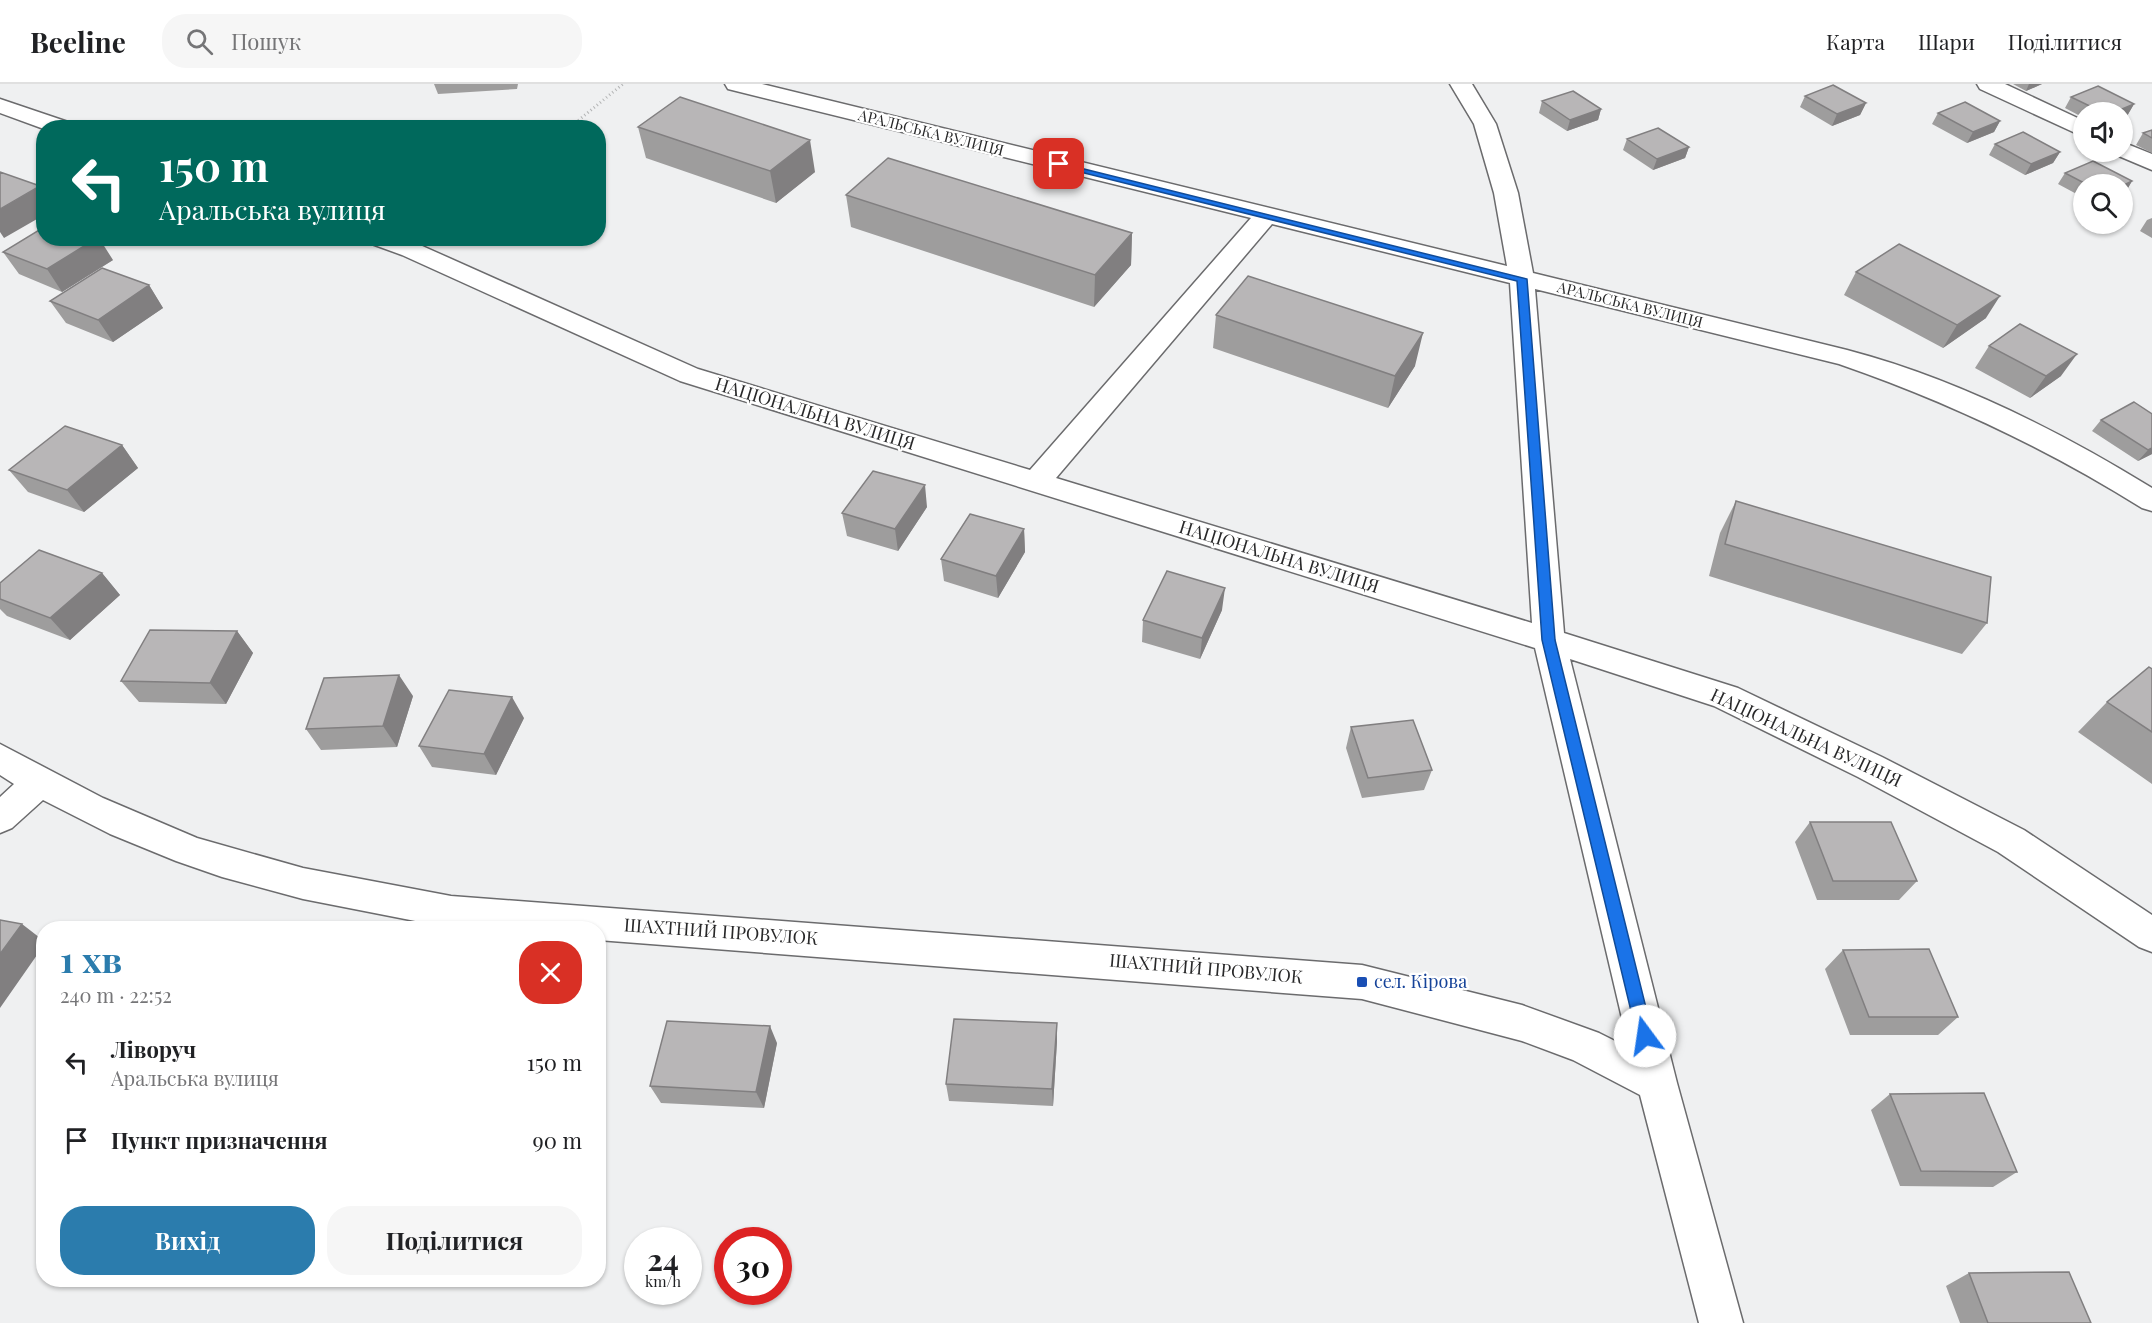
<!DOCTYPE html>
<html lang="uk">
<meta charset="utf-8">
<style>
:root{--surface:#fff;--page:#f6f6f6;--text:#202124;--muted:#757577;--line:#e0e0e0;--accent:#2b7cad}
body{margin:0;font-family:"Playfair Display",serif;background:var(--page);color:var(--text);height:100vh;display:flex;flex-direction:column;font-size:22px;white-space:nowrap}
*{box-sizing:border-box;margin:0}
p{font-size:20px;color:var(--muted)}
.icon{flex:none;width:33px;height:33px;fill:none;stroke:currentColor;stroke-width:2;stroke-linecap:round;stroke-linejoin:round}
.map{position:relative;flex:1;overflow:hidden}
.sheet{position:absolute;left:36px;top:837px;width:570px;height:366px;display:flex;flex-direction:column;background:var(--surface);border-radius:24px;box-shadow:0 2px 4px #0004}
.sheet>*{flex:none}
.hud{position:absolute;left:36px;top:36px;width:570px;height:126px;border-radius:24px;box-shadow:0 2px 4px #0004;background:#00695c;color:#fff;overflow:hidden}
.controls{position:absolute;left:2073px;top:18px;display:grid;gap:12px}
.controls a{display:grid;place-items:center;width:60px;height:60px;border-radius:50%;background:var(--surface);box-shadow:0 2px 4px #0004;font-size:30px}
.speed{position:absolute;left:624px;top:1143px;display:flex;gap:12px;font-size:30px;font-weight:700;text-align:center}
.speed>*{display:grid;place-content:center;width:78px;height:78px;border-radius:50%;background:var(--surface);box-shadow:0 2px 4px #0004;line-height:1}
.speed small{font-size:15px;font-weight:400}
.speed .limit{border:9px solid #d22;background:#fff;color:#111}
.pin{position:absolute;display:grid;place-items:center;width:51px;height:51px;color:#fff;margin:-26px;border-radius:12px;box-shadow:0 3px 9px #0006}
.me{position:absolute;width:66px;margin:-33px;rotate:346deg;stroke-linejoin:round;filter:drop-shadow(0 0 4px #0008)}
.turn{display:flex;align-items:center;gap:21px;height:126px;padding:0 24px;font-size:27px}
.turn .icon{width:78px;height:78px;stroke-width:2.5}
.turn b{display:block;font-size:42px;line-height:51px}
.round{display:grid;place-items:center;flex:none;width:63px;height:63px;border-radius:24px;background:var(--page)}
.head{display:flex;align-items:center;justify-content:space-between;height:102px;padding:0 24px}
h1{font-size:36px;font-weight:700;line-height:45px;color:var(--accent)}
.action{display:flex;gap:12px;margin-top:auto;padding:12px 24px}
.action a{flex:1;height:69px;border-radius:24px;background:var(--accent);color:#fff;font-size:24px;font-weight:700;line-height:69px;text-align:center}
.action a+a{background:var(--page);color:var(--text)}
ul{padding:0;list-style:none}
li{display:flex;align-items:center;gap:18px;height:78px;padding:0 24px}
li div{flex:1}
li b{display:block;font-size:22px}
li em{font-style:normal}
header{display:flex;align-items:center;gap:36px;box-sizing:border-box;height:84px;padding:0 30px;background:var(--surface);border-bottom:2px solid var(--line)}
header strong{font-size:28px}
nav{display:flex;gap:33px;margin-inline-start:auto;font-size:21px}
.search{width:420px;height:54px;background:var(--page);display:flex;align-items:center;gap:15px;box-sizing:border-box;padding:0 21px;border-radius:24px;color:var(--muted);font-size:22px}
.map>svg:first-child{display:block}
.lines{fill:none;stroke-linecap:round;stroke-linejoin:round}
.minor-casing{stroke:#6b6b6d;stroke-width:3}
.path{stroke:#b3b4b5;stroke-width:3;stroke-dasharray:1 3;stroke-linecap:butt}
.minor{fill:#fff;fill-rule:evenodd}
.wall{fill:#9e9d9d}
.shaded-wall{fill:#817f80}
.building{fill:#b8b6b7;stroke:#817f80;stroke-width:1.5}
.route{fill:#1a73e8;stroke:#114b97;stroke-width:1.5}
.transit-dot{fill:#1a4fb4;stroke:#fff;stroke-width:2}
.labels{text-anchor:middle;stroke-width:4.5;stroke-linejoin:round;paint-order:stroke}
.far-street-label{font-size:15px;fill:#282829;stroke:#fff}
.street-label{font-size:18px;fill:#282829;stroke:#fff}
.transit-label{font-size:18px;fill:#164399;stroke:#fff;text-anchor:start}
</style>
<header>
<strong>Beeline</strong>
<div class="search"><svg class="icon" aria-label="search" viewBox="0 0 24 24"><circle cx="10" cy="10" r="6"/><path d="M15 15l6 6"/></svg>Пошук</div>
<nav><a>Карта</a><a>Шари</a><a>Поділитися</a></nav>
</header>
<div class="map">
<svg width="2152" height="1239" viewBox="0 0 2152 1239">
<rect width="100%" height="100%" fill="#eff0f1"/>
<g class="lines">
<!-- minor casing -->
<g class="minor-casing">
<path id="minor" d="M 725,0 L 762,0 L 1507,182 L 1494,109 L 1474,40 L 1450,0 L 1472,0 L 1496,40 L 1518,109 L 1533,189 L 1847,266 C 1954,294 2058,346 2152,404 L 2152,427 L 2142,424 C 2046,364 1946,317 1839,280 L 1535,205 L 1564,549 L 1738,604 L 1882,673 L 2024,746 L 2152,831 L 2152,868 L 2139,863 L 1998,768 L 1858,693 L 1714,622 L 1570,575 L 1677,999 L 1743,1239 L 1699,1239 L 1640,1011 L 1573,976 L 1522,957 L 1362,915 L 598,856 L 598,844 L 451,844 L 303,815 L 222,793 L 176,777 L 110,750 L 43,716 L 12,744 L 0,749 L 0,713 L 14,700 L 0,691 L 0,660 L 103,714 L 197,754 L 303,784 L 451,812 L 1362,881 L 1522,921 L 1599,949 L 1629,964 L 1535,564 L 680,297 L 402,171 L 369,159 L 366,154 L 402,154 L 420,161 L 698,285 L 1030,386 L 1251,134 L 728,5 ZM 1272,140 L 1510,199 L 1532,539 L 1056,394 Z
M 1977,0 L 2005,0 L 2084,37 L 2084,53 L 1980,5 Z
M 0,15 L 71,39 L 74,44 L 44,45 L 0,29 Z
M 2122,58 L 2152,70 L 2152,86 L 2114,70 L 2112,68 L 2122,68 Z"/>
</g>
<!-- path -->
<path class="path" d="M 569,44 L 623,0"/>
<!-- minor -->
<use href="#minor" class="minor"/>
</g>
<!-- wall -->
<path class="wall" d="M 434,0 L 518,0 L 517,5 L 438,10 Z
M 2013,0 L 2042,0 L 2026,7 Z
M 2098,2 L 2134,20 L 2127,32 L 2122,34 L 2122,28 L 2084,28 L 2084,34 L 2065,24 L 2071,13 Z
M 1805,12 L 1866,19 L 1860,31 L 1832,42 L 1800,23 Z
M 1542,17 L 1601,25 L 1598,36 L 1567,47 L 1539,29 Z
M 1938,29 L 2000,37 L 1994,48 L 1967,59 L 1932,40 Z
M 638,43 L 815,88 L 776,119 L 646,74 Z
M 2152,46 L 2152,69 L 2136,61 L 2143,49 Z
M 1627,55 L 1689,63 L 1685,74 L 1653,86 L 1623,66 Z
M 1995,60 L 2060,68 L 2053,79 L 2025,91 L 1989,71 Z
M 2065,89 L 2132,97 L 2125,109 L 2122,110 L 2122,100 L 2084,100 L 2084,114 L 2058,100 Z
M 846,111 L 1132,149 L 1131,181 L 1094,223 L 851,143 Z
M 2152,134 L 2152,154 L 2140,147 L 2147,136 Z
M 3,168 L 113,176 L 62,208 L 19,190 Z
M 1856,188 L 1986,234 L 1943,264 L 1844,211 Z
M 149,201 L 163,224 L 113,258 L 66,239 L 50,217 Z
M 1216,231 L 1415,282 L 1388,324 L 1213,264 Z
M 1989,262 L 2061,292 L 2030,314 L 1975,284 Z
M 2134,318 L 2152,370 L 2138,377 L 2092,347 L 2101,336 Z
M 122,361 L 138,384 L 84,428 L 28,408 L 9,386 Z
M 1736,417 L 1987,539 L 1962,570 L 1709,492 L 1720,449 Z
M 927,423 L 898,467 L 847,452 L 842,429 Z
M 1024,445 L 1025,468 L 998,514 L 944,497 L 941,475 Z
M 102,489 L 120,511 L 70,556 L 7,532 L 0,525 L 0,499 Z
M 1222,526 L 1200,575 L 1142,558 L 1143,536 Z
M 237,547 L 253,569 L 226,620 L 139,618 L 121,597 Z
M 2152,585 L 2152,700 L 2078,648 L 2107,618 Z
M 413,612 L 397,663 L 321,666 L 306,645 Z
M 524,634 L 496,691 L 432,683 L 419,662 Z
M 1351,643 L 1432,686 L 1424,706 L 1362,714 L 1346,664 Z
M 1810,738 L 1917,797 L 1899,816 L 1817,816 L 1795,758 Z
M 1843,866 L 1958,933 L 1938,951 L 1850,951 L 1825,885 Z
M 1057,957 L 1053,1022 L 949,1017 L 946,1000 Z
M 777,959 L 764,1024 L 661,1019 L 650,1002 Z
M 1890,1010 L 2017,1088 L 1993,1103 L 1900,1102 L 1871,1026 Z
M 1969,1189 L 2091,1239 L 1960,1239 L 1946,1202 Z"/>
<!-- shaded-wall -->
<path class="shaded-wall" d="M 2029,0 L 2042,0 L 2026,7 Z
M 1866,19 L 1860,31 L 1832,42 L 1837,30 Z
M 2134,20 L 2127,32 L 2122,34 L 2122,28 L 2115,28 Z
M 1601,25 L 1598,36 L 1567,47 L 1570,36 Z
M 2000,37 L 1994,48 L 1967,59 L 1973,48 Z
M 810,56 L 815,88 L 776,119 L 770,87 Z
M 1689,63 L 1685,74 L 1653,86 L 1657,75 Z
M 2060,68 L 2053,79 L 2025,91 L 2031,80 Z
M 2132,97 L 2125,109 L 2122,110 L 2122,102 Z
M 40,102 L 44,108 L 44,131 L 4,154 L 0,148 L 0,125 Z
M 1132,149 L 1131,181 L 1094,223 L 1095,191 Z
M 97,154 L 99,154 L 113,176 L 62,208 L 47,185 Z
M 149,201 L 163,224 L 113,258 L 98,236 Z
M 2000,212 L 1986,234 L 1943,264 L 1957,241 Z
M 1423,249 L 1415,282 L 1388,324 L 1395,292 Z
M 2077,270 L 2061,292 L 2030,314 L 2046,292 Z
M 122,361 L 138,384 L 84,428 L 67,406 Z
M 2152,364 L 2152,370 L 2138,377 L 2148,366 Z
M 925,401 L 927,423 L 898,467 L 895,445 Z
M 1024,445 L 1025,468 L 998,514 L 996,492 Z
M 102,489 L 120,511 L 70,556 L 50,534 Z
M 1225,504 L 1222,526 L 1200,575 L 1202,554 Z
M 237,547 L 253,569 L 226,620 L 210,599 Z
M 399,591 L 413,612 L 397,663 L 383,642 Z
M 512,613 L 524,634 L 496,691 L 484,670 Z
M 22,840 L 44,857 L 44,861 L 0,924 L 0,870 Z
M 1057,939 L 1057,957 L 1053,1022 L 1052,1005 Z
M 770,942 L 777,959 L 764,1024 L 756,1008 Z"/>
<!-- building -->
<path class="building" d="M 1833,1 L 1866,19 L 1837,30 L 1805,12 Z
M 2098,2 L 2134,20 L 2115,28 L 2102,28 L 2071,13 Z
M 1573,7 L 1601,25 L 1570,36 L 1542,17 Z
M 680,13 L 810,56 L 770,87 L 638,43 Z
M 1965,18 L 2000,37 L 1973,48 L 1938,29 Z
M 1658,44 L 1689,63 L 1657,75 L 1627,55 Z
M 2152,46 L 2152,54 L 2143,49 Z
M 2023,48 L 2060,68 L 2031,80 L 1995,60 Z
M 888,74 L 1132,149 L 1095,191 L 846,111 Z
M 2093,77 L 2132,97 L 2122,102 L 2122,100 L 2086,100 L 2065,89 Z
M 0,88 L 40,102 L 0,125 Z
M 44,143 L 44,154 L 97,154 L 47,185 L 3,168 Z
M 1899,160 L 2000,212 L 1957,241 L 1856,188 Z
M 102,184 L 149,201 L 98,236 L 50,217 Z
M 1248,192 L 1423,249 L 1395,292 L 1216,231 Z
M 2020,240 L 2077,270 L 2046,292 L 1989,262 Z
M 2134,318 L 2152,330 L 2152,364 L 2148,366 L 2101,336 Z
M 65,342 L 122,361 L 67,406 L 9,386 Z
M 873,387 L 925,401 L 895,445 L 842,429 Z
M 1736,417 L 1991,493 L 1987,539 L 1725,460 Z
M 970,430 L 1024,445 L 996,492 L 941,475 Z
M 39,466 L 102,489 L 50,534 L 0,515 L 0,499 Z
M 1167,487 L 1225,504 L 1202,554 L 1143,536 Z
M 150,546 L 237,547 L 210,599 L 121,597 Z
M 2149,583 L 2152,585 L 2152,648 L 2107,618 Z
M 399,591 L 383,642 L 306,645 L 324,594 Z
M 449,606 L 512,613 L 484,670 L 419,662 Z
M 1413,636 L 1432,686 L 1368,694 L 1351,643 Z
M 1810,738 L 1891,738 L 1917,797 L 1833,797 Z
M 0,836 L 22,840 L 0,870 Z
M 1929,865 L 1958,933 L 1869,933 L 1843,866 Z
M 954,935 L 1057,939 L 1052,1005 L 946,1000 Z
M 667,937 L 770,942 L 756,1008 L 650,1002 Z
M 1984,1009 L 2017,1088 L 1921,1087 L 1890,1010 Z
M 2069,1188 L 2091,1239 L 1988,1239 L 1969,1189 Z"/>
<!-- route -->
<path class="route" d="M 1056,78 L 1527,195 L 1555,556 L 1653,952 L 1651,957 L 1645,960 L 1640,957 L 1637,952 L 1542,556 L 1517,197 L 1056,82 Z"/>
<!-- markers -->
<rect class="transit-dot" x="1356" y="892" width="12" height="12" rx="3"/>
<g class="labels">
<!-- far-street labels -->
<g class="far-street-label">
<text transform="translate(931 49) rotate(14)" y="5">АРАЛЬСЬКА ВУЛИЦЯ</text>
<text transform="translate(1630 221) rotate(14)" y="5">АРАЛЬСЬКА ВУЛИЦЯ</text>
</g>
<!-- street labels -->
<g class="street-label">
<text transform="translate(815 330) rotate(17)" y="6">НАЦІОНАЛЬНА ВУЛИЦЯ</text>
<text transform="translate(1279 473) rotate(17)" y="6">НАЦІОНАЛЬНА ВУЛИЦЯ</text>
<text transform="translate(1806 654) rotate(25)" y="6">НАЦІОНАЛЬНА ВУЛИЦЯ</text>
<text transform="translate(721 848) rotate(4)" y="6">ШАХТНИЙ ПРОВУЛОК</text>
<text transform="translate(1206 885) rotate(5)" y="6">ШАХТНИЙ ПРОВУЛОК</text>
</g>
<!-- transit labels -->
<g class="transit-label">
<text x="1374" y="904">сел. Кірова</text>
</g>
</g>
</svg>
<div class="controls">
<a><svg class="icon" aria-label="sound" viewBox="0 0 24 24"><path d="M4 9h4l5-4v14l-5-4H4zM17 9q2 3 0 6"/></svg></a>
<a><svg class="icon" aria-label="search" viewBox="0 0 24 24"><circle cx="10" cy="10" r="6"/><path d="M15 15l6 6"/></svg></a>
</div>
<div class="speed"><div>24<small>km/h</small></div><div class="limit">30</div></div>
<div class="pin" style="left:1059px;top:80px;background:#d93025"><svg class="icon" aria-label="arrive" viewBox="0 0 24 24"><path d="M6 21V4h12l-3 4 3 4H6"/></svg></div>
<svg class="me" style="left:1645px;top:952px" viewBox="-20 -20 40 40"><circle r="19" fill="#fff"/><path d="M0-13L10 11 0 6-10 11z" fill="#1a73e8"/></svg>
<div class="hud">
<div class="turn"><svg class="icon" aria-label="left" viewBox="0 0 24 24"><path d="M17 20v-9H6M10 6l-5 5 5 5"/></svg><div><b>150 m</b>Аральська вулиця</div></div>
</div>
<section class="sheet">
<div class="head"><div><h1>1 хв</h1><p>240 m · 22:52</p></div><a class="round" style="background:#d93025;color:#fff"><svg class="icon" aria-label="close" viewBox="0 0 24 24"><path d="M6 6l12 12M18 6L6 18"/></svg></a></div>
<ul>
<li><svg class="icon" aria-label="left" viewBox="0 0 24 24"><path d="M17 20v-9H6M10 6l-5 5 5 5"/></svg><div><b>Ліворуч</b><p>Аральська вулиця</p></div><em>150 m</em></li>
<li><svg class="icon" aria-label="arrive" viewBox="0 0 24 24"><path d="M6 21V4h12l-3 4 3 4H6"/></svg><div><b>Пункт призначення</b></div><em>90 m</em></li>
</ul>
<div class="action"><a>Вихід</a><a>Поділитися</a></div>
</section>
</div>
